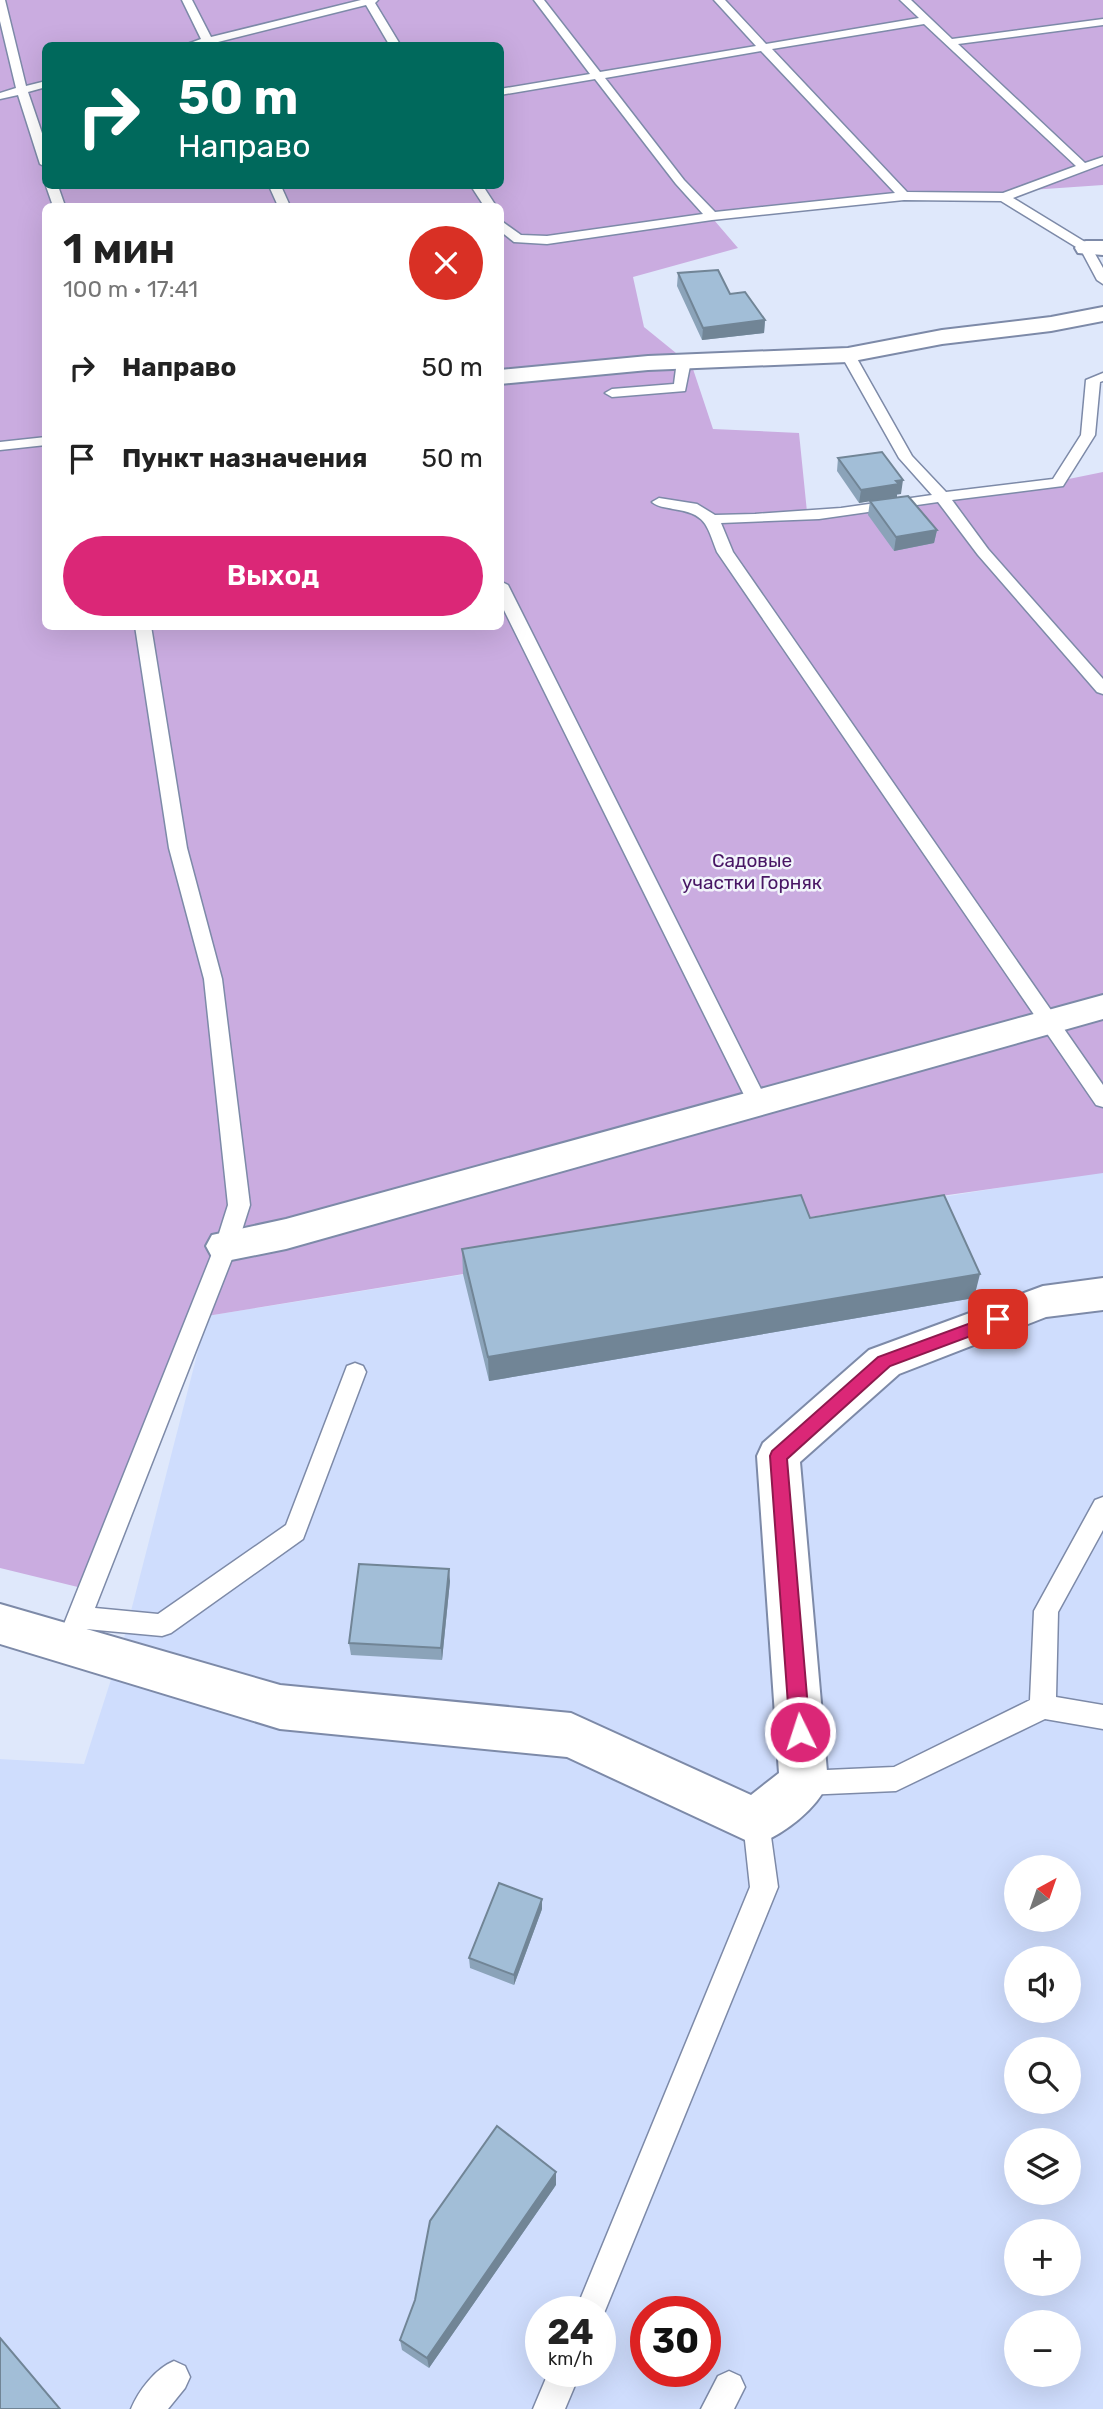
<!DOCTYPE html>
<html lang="ru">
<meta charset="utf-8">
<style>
:root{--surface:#fff;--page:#f6f6f6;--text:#222;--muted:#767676;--accent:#db2777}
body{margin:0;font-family:Rubik,sans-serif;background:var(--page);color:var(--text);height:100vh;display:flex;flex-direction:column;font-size:26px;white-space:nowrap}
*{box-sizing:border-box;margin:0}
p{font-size:23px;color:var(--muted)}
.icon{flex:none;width:38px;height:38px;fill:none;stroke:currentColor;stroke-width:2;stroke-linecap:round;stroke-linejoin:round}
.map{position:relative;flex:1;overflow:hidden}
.sheet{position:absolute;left:42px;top:203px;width:462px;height:427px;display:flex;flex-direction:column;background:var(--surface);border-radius:10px;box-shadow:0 7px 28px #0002}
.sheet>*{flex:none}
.top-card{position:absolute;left:42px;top:42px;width:462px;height:147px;border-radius:10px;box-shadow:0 7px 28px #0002;background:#00695c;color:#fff;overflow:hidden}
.needle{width:46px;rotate:40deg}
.tools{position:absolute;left:1004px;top:1855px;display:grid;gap:14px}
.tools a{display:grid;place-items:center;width:77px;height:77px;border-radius:50%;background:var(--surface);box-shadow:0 7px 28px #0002;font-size:35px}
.speed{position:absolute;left:525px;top:2296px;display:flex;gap:14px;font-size:35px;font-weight:700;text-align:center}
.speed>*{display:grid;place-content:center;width:91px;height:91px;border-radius:50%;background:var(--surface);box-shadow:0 7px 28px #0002;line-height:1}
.speed small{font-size:18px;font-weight:400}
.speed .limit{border:10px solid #d22;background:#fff;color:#111}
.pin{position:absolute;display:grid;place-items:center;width:60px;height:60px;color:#fff;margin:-30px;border-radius:14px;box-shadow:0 4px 10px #0006}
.me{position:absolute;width:77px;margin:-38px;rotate:356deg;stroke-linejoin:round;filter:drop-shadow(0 0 5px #0008)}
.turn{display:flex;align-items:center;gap:24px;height:147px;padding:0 21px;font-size:32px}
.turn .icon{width:91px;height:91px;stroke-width:2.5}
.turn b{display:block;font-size:49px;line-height:60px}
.round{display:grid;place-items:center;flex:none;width:74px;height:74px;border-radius:37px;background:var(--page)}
.overview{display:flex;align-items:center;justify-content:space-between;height:119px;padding:0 21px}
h1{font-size:42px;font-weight:600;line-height:52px}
.cta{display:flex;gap:14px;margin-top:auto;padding:14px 21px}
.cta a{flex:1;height:80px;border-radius:42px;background:var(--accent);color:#fff;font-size:28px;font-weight:600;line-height:80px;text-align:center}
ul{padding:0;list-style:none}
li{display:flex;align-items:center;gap:21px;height:91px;padding:0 21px}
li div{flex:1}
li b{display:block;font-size:26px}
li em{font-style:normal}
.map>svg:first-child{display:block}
.built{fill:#cfddfd;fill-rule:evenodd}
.green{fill:#caace0;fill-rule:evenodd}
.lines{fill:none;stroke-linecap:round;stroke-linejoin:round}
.lane-casing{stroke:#7d8aa8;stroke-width:3}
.street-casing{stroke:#7d8aa8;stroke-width:4}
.lane{fill:#fff;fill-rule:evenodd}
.street{fill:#fff;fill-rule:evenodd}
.wall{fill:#8ba3b9}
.shaded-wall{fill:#718596}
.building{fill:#a2bed7;stroke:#718596;stroke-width:2}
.route{fill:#db2777;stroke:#8e194d;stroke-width:2}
.labels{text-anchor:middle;stroke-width:5;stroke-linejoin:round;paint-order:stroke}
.park-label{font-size:19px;fill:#481664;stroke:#f2f5fb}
</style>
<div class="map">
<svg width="1103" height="2409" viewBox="0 0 1103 2409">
<rect width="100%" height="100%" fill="#dfe8fb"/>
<!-- built -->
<path class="built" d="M 1103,1171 L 1103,2409 L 0,2409 L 0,1759 L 84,1764 L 123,1642 L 207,1316 ZM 1017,1867 L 1069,1867 L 1069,1920 L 1017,1920 ZM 1017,1958 L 1069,1958 L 1069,2011 L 1017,2011 ZM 1017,2049 L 1069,2049 L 1069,2102 L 1017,2102 ZM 1017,2140 L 1069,2140 L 1069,2193 L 1017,2193 ZM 1017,2231 L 1069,2231 L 1069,2284 L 1017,2284 ZM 541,2312 L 600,2312 L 600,2371 L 541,2371 ZM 646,2312 L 705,2312 L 705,2371 L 646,2371 ZM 1017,2322 L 1069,2322 L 1069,2375 L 1017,2375 Z"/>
<!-- green -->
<path class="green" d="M 0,0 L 1103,0 L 1103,185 L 904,199 L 714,220 L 738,248 L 633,277 L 644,327 L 692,366 L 713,429 L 799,433 L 807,512 L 986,496 L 1103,472 L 1103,1173 L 927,1198 L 207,1316 L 86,1589 L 0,1568 ZM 46,46 L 500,46 L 500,186 L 46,186 ZM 46,206 L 500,206 L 500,626 L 46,626 Z"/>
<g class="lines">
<!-- lane casing -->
<g class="lane-casing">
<path id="lane" d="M 0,0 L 5,0 L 26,86 L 46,81 L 46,87 L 28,92 L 46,145 L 46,167 L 40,164 L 18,95 L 0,99 L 0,93 L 16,88 L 0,21 Z
M 182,0 L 192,0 L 211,37 L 361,0 L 378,0 L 375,3 L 401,46 L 390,46 L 366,5 L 214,43 L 215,46 L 182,46 L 201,39 Z
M 534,0 L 544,0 L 600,72 L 756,46 L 714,0 L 725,0 L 766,44 L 919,18 L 900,0 L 911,0 L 952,39 L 1103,19 L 1103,25 L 958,44 L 1085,163 L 1103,157 L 1103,164 L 1013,198 L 1090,245 L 1103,268 L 1103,284 L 1097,280 L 1081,250 L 1001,201 L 904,200 L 712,220 L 547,244 L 514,242 L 500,231 L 500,220 L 521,235 L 547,236 L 703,214 L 676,184 L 595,79 L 500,95 L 500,89 L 590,74 ZM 924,24 L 1076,166 L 1003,193 L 907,192 L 772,49 ZM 761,51 L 895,193 L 715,212 L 684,180 L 605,78 Z
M 46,186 L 58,186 L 65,206 L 53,206 Z
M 269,186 L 281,186 L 290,206 L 278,206 Z
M 471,186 L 483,186 L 496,206 L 484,206 Z
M 848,351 L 855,355 L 912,456 L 946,492 L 1053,479 L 1081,435 L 1086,380 L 1103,373 L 1103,381 L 1100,382 L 1095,435 L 1063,486 L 952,500 L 988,549 L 1103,679 L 1103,694 L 1097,692 L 978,555 L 938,502 L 819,519 L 721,523 L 733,552 L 1103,1085 L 1103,1107 L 1096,1105 L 717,552 C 706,523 706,514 673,509 C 665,507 658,507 652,502 L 659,498 L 697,504 L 715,515 L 755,514 L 841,508 L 932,495 L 899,458 L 841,355 Z
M 684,357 L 691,361 L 685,391 L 612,397 L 605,393 L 612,389 L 674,384 L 677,361 Z
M 46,437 L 46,445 L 0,450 L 0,442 Z
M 500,581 L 508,585 L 768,1103 L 765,1108 L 758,1110 L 751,1108 L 748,1103 L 500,602 Z
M 135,626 L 151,626 L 187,848 L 222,979 L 250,1205 L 237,1246 L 95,1608 L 158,1614 L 286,1525 L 347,1366 L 355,1363 L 363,1366 L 366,1372 L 303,1539 L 171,1633 L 162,1636 L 86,1629 L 77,1652 L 68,1655 L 59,1652 L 56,1644 L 215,1246 L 228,1205 L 204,979 L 169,848 Z
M 1103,1497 L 1103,1530 L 1058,1612 L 1056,1697 L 1103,1705 L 1103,1729 L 1045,1719 L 896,1791 L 804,1795 L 795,1792 L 791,1783 L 795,1774 L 804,1771 L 894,1767 L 1030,1700 L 1034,1611 L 1095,1500 Z
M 756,1809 L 765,1813 L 769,1822 L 778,1887 L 600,2323 L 600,2312 L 575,2312 L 750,1887 L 743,1822 L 747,1813 Z
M 174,2361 L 185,2366 L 190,2377 L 185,2388 L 168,2409 L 131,2409 C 139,2390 155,2369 174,2361 Z
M 549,2371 L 581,2371 L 565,2409 L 533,2409 Z
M 729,2371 L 740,2376 L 745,2387 L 734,2409 L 701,2409 L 718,2376 Z"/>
</g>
<!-- street casing -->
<g class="street-casing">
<path id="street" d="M 1086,241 L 1103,241 L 1103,255 L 1078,253 L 1075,248 L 1078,243 Z
M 1103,307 L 1103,321 L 1051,331 L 942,344 L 848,362 L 648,370 L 500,384 L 500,370 L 648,356 L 848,348 L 942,330 L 1051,317 Z
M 1103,995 L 1103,1019 L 286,1249 L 226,1261 L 212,1257 L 206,1246 L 212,1235 L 286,1219 Z
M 1103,1278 L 1103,1310 L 1046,1317 L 899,1374 L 800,1462 L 828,1783 C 816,1810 784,1834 756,1845 L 567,1757 L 280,1729 L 0,1644 L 0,1604 L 280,1685 L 571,1713 L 751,1795 L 779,1773 L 757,1456 L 763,1443 L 869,1350 L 1043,1286 Z"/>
</g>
<!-- lane -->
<use href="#lane" class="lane"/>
<!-- street -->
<use href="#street" class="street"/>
</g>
<!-- wall -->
<path class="wall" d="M 678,273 L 730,294 L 765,320 L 764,333 L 702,340 L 677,286 Z
M 838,458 L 901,494 L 859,503 L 837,471 Z
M 870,501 L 937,530 L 934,543 L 894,551 L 868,515 Z
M 810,1218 L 974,1298 L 489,1381 L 463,1274 L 462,1249 Z
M 450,1581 L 442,1660 L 351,1655 L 349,1643 Z
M 542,1909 L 514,1985 L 470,1968 L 469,1958 Z
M 556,2185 L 429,2368 L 402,2350 L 400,2340 Z"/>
<!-- shaded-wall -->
<path class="shaded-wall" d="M 765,320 L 764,333 L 702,340 L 703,328 Z
M 903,480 L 901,494 L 897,494 L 897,497 L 859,503 L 861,490 Z
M 937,530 L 934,543 L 894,551 L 896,537 Z
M 980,1274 L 974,1298 L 489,1381 L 488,1357 Z
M 449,1569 L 450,1581 L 442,1660 L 441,1648 Z
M 542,1899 L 542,1909 L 514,1985 L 514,1975 Z
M 556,2172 L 556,2185 L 429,2368 L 427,2358 Z"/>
<!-- building -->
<path class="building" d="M 718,270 L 730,294 L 745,292 L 765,320 L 703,328 L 678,273 Z
M 882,452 L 903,480 L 896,481 L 899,484 L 861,490 L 838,458 Z
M 908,496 L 937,530 L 896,537 L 870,501 Z
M 801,1195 L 810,1218 L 944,1195 L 980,1274 L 488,1357 L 462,1249 Z
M 359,1564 L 449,1569 L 441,1648 L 349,1643 Z
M 499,1883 L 542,1899 L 514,1975 L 469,1958 Z
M 497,2126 L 556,2172 L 427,2358 L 400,2340 L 415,2300 L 430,2221 Z
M 0,2338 L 60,2409 L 0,2409 Z"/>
<!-- route -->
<path class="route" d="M 998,1313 L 1003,1314 L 1006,1319 L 1003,1324 L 890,1366 L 787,1459 L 810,1732 L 807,1738 L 800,1741 L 793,1738 L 790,1732 L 770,1456 L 772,1451 L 878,1357 Z"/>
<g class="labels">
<!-- park labels -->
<g class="park-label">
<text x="752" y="867">Садовые<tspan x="752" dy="22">участки Горняк</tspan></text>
</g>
</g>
</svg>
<div class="tools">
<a><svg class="needle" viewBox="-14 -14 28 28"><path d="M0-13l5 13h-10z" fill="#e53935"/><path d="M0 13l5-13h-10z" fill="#767676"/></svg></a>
<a><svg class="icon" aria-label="sound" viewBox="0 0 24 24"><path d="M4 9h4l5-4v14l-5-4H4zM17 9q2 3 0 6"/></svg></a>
<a><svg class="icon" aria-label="search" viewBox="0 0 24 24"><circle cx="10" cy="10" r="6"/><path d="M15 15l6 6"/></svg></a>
<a><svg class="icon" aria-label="layers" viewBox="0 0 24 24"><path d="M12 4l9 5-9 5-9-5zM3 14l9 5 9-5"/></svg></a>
<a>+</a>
<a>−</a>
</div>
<div class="speed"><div>24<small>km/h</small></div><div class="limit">30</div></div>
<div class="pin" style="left:998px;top:1319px;background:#d93025"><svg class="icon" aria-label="arrive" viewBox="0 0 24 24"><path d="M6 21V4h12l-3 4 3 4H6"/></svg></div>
<svg class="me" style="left:800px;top:1732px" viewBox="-20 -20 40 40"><circle r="17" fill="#db2777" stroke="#fff" stroke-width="3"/><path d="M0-11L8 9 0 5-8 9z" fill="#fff"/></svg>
<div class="top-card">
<div class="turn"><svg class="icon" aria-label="right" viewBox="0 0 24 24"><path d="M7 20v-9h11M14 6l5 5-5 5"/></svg><div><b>50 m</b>Направо</div></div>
</div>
<section class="sheet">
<div class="overview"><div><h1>1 мин</h1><p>100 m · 17:41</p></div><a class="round" style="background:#d93025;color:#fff"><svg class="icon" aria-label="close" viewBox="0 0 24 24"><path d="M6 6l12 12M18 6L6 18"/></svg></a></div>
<ul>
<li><svg class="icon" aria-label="right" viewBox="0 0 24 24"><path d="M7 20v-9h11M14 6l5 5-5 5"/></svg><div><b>Направо</b></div><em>50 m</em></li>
<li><svg class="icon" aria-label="arrive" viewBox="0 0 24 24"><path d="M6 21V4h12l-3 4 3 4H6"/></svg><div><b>Пункт назначения</b></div><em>50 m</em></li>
</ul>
<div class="cta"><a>Выход</a></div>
</section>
</div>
